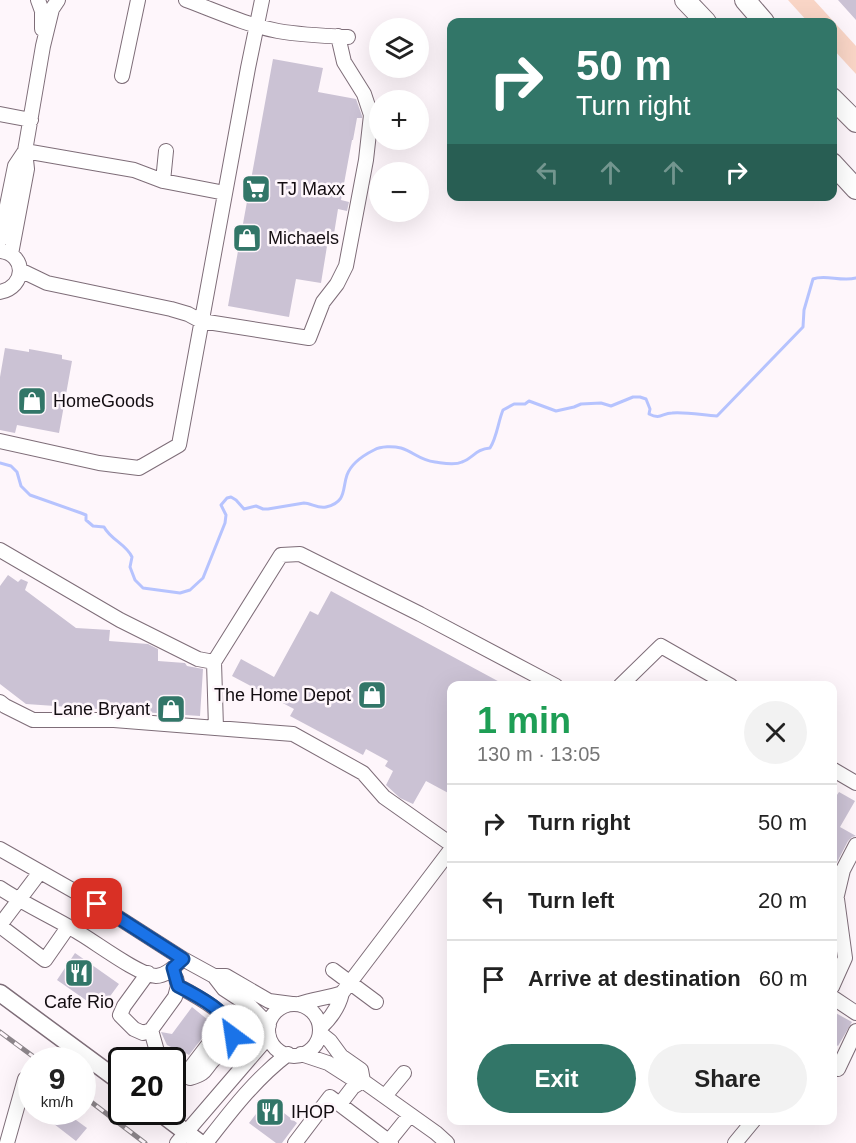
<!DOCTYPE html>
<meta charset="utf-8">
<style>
:root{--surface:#fff;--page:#f2f2f2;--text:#222;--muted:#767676;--line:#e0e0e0;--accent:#327668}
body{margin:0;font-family:Helvetica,sans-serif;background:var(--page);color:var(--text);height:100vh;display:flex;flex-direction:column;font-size:22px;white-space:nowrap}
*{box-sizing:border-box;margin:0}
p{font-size:20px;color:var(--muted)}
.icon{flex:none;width:33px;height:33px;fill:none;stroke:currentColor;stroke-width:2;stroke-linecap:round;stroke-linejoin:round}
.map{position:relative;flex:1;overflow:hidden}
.side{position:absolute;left:447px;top:681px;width:390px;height:444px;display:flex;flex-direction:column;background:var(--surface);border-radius:12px;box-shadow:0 6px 24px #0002}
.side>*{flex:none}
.top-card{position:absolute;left:447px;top:18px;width:390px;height:183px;border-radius:12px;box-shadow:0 6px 24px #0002;background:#327668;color:#fff;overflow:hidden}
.controls{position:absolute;left:369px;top:18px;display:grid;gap:12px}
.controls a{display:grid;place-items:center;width:60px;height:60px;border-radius:50%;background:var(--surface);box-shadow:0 6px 24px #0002;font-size:30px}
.speed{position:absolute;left:18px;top:1047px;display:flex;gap:12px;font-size:30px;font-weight:700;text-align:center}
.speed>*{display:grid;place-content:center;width:78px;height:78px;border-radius:50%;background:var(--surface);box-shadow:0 6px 24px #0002;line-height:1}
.speed small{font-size:15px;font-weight:400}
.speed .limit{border:3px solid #111;border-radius:9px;background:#fff;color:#111}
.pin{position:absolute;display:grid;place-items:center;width:51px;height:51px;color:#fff;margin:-26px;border-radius:12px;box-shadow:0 3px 9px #0006}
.me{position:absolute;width:66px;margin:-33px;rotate:329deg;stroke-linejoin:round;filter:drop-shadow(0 0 4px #0008)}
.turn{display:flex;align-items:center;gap:21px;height:126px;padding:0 30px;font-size:27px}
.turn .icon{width:78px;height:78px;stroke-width:2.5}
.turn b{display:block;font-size:42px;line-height:51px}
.lanes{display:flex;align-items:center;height:57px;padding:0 30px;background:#0003;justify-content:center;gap:30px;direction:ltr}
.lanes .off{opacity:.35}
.round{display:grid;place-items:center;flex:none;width:63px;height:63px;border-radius:32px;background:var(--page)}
.headline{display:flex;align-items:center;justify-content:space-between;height:102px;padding:0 30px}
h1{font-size:36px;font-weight:700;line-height:45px;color:#1e9e55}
.action{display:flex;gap:12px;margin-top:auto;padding:12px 30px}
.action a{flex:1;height:69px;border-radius:36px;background:var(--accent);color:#fff;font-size:24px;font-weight:700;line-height:69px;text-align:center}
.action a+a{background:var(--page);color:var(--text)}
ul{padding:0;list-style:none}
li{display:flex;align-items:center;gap:18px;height:78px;padding:0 30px;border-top:2px solid var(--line)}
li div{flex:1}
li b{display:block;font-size:22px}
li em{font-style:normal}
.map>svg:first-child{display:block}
.green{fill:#f9d5c6}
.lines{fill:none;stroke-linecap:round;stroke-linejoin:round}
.stream{stroke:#b6c3fe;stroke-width:3}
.building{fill:#cbc2d4}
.minor-casing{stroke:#7e6d78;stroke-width:16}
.major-casing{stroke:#7e6d78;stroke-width:19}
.highway-casing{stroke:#7e6d78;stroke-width:22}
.minor{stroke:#fff;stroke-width:14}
.major{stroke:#fff;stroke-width:16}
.highway{stroke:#fff;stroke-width:20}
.rail-casing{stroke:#8c858a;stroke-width:5}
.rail{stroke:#fef6fb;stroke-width:3;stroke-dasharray:9;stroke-linecap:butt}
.route-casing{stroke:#114b97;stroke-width:15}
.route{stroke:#1a73e8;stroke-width:10}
.labels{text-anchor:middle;stroke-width:5;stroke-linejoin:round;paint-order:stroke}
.poi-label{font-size:18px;fill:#130d11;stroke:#fef6fb;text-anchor:start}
</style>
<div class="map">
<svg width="856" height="1143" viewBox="0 0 856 1143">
<rect width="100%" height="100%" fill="#fef6fb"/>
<!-- green -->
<path class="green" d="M 788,0 L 814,0 L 856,46 L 856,74 L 833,49 L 832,22 L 808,22 Z"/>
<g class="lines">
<!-- stream -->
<path class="stream" d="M 0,463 L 11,466 L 17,472 L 21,486 L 30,495 L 81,513 L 86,515 L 86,520 L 93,526 L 104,527 C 111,540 126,544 132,557 L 130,567 L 135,580 L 143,588 L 180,593 L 190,590 L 203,578 L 225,523 L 226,515 L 221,505 L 227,498 L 231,497 L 236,500 L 244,509 L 256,506 L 263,509 L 268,509 L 304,503 C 311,503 318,509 326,507 C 347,502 342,489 347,475 C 351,464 364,455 374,450 C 381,446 393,446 401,448 C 414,452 419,460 435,462 C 443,463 454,466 462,462 C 473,458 476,449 490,448 C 497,437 498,422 503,410 L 514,404 L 525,404 L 529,401 L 556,411 L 574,407 L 581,404 L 601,403 L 611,406 L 633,397 L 640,397 L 646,399 L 650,409 L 649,414 C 661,420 662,413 672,413 C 687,412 702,415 717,416 L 803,327 L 804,310 L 813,279 C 825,274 841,282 856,278"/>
</g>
<!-- building -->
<path class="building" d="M 838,0 L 856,0 L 856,20 Z
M 273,59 L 323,68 L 318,92 L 356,99 L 362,116 L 362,118 L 357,118 L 353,140 L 352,140 L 341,200 L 349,202 L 347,211 L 338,209 L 333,240 L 328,240 L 321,283 L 296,279 L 289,317 L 228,306 Z
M 5,348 L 29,352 L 29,349 L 62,355 L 62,359 L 72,361 L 59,433 L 17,425 L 15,433 L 0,430 L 0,377 Z
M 8,575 L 18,582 L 21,579 L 28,582 L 25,590 L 76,628 L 110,630 L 109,641 L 148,644 L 158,649 L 158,661 L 185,663 L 187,666 L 203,669 L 200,716 L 26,704 L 0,684 L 0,586 Z
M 331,591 L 507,686 L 452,686 L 452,795 L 426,781 L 413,804 L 400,798 L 386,785 L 393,771 L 385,766 L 388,761 L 366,749 L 363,755 L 290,716 L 294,709 L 232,676 L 241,659 L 274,677 L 310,611 L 318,615 Z
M 839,792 L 855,801 L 840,827 L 856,836 L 852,837 L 848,841 L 835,866 L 832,875 L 832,802 Z
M 75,953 L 119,984 L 100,1010 L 57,980 Z
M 192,1007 L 213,1024 L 189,1055 L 184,1052 L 183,1053 L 167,1045 L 161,1032 L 172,1034 Z
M 832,1011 L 852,1022 L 838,1046 L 832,1042 Z
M 267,1100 L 297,1123 L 282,1143 L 276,1143 L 249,1123 Z
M 49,1112 L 65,1112 L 87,1128 L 76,1141 L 45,1117 Z"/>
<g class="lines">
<!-- minor casing -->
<g class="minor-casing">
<path id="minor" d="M 38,0 L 42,11 L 42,29
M 186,0 C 216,11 246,25 278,31 C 301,35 325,36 348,37
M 122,76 L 138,0
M 0,114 L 31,120
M 25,151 L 134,170 L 163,181 L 225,193
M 163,181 L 166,151
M 0,240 L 15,166 L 25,151
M 0,251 C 27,254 26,287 0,292
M 11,254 L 27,169 L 25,151 L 43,46 L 52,9 L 58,0
M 20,270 L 47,283 L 171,309 L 188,314 L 201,321 L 309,338 L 323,302 L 337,284 L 346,266 L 366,160 L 371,115 L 364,94 L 344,62 L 338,36
M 0,441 L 99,463 L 139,468 L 179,445 L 248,68 L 262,0
M 0,550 L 120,620 L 198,659 L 214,662
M 620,686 L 661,646 L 731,686
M 0,702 L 5,706 L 33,720 L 114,720 L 293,734 L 363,773 L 384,797 L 452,845
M 216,728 L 214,662 L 281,555 L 300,554 L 420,614 L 556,686
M 832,769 L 856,783
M 0,849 L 97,904 L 183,959 L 214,976 L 226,976 L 269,1001 L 292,1004
M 0,888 C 24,904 51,916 76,931 C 94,941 138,975 156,976 C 167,976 176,965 183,959
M 834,908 L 843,870 L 856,845
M 0,925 L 40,872
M 0,926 L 45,960 L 68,927
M 333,970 L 376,1002
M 148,973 L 124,1006 L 120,1015 L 134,1029 L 143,1033 L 151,1030 L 175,997 L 178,986 L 176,978
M 214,976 L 224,989 L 250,1006 L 269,1025
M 832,987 L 845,958 L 837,899
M 832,997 L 856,1013
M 299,1004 C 313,999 328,998 342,993
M268 1030a26 26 0 1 1 52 0a26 26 0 1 1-52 0Z
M 320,1028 C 330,1019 339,1006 342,993 L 452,848
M 151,1030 L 158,1055 L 165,1060
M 320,1033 L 330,1041 L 341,1056 L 361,1070 L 363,1081
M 301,1054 L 328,1063 L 353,1079 L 363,1081 L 436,1133 L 447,1143
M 832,1066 L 838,1069 L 856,1031
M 172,1067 L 190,1078 C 208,1073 203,1070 215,1058 C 221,1052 230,1046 233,1037 C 240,1018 191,993 178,986
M 185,1075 L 228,1019
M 385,1096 L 404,1073
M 340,1104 L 353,1087 L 363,1081
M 389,1141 L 410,1115
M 7,1143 L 25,1079
M 177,1143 L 269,1036
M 206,1143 C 231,1111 255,1079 288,1054
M 295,1143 L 330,1097 L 391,1143
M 735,1143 L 754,1120"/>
</g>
<!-- major casing -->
<g class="major-casing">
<path id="major" d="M 0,993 L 122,1083
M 159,1112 L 200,1143"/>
</g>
<!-- highway casing -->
<g class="highway-casing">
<path id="highway" d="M 685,0 L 706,22
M 745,0 L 764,22
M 832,98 L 856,122
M 832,163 L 856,189"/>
</g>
<!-- minor -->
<use href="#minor" class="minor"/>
<!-- major -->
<use href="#major" class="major"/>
<!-- highway -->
<use href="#highway" class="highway"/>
<!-- rail casing -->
<g class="rail-casing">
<path id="rail" d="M 0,1032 L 38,1060
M 82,1095 L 145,1143"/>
</g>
<!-- rail -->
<use href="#rail" class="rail"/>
</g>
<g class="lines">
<!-- route casing -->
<g class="route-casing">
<path id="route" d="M 97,904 L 183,959 L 173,968 L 178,986 C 196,995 234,1014 233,1036"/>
</g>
<!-- route -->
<use href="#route" class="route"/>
</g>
<!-- icons -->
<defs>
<g id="supermarket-square" transform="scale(1.5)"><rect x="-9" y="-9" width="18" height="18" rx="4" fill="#327668" stroke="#fef6fb"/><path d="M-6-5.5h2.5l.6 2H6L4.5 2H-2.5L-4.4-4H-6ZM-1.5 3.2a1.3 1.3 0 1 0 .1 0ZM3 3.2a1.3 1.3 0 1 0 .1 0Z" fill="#fff"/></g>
<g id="shop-square" transform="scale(1.5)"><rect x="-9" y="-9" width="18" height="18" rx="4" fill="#327668" stroke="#fef6fb"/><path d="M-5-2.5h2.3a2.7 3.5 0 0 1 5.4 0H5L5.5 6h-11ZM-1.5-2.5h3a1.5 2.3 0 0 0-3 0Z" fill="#fff"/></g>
<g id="restaurant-square" transform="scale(1.5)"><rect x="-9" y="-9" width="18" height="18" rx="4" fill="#327668" stroke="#fef6fb"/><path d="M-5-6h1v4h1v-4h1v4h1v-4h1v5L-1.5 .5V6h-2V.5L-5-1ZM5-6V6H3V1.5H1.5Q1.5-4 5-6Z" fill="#fff"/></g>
</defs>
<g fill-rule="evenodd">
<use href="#supermarket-square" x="256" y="189"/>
<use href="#shop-square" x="247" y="238"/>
<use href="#shop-square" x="32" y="401"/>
<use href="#shop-square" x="372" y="695"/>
<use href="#shop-square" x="171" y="709"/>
<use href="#restaurant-square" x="79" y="973"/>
<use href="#restaurant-square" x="270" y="1112"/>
</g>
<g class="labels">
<!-- poi labels -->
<g class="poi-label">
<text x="277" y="195">TJ Maxx</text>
<text x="268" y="244">Michaels</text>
<text x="53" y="407">HomeGoods</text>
<text x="351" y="701" text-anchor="end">The Home Depot</text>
<text x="150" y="715" text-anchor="end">Lane Bryant</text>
<text x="79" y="1008" text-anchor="middle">Cafe Rio</text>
<text x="291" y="1118">IHOP</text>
</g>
</g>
</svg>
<div class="controls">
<a><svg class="icon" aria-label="layers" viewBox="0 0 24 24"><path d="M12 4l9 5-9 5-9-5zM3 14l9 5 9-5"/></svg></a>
<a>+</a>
<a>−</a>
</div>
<div class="speed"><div>9<small>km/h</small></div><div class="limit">20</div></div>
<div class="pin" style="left:97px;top:904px;background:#d93025"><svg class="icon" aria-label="arrive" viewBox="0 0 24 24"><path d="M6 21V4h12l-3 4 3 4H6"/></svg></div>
<svg class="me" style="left:233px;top:1036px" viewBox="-20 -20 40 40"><circle r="19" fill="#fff"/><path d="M0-13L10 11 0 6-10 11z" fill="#1a73e8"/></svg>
<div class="top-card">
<div class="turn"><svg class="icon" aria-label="right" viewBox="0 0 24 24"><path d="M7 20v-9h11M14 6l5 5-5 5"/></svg><div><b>50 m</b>Turn right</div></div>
<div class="lanes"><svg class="icon off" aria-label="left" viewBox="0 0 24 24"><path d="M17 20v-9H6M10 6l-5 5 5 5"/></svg><svg class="icon off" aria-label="ahead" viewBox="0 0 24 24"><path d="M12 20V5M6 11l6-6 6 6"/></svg><svg class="icon off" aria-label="ahead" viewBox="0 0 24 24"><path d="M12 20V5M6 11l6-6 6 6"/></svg><svg class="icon" aria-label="right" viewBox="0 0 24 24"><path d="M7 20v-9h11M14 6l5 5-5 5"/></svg></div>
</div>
<section class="side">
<div class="headline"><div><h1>1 min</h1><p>130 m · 13:05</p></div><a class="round"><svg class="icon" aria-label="close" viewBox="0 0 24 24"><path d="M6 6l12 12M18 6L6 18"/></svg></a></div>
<ul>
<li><svg class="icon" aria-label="right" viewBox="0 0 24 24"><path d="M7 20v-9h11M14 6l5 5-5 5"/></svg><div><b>Turn right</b></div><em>50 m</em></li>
<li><svg class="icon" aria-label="left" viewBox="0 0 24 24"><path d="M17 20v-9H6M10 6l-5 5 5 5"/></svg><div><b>Turn left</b></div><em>20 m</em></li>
<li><svg class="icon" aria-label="arrive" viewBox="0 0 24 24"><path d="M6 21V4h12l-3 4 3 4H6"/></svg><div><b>Arrive at destination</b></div><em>60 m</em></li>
</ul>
<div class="action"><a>Exit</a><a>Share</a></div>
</section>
</div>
